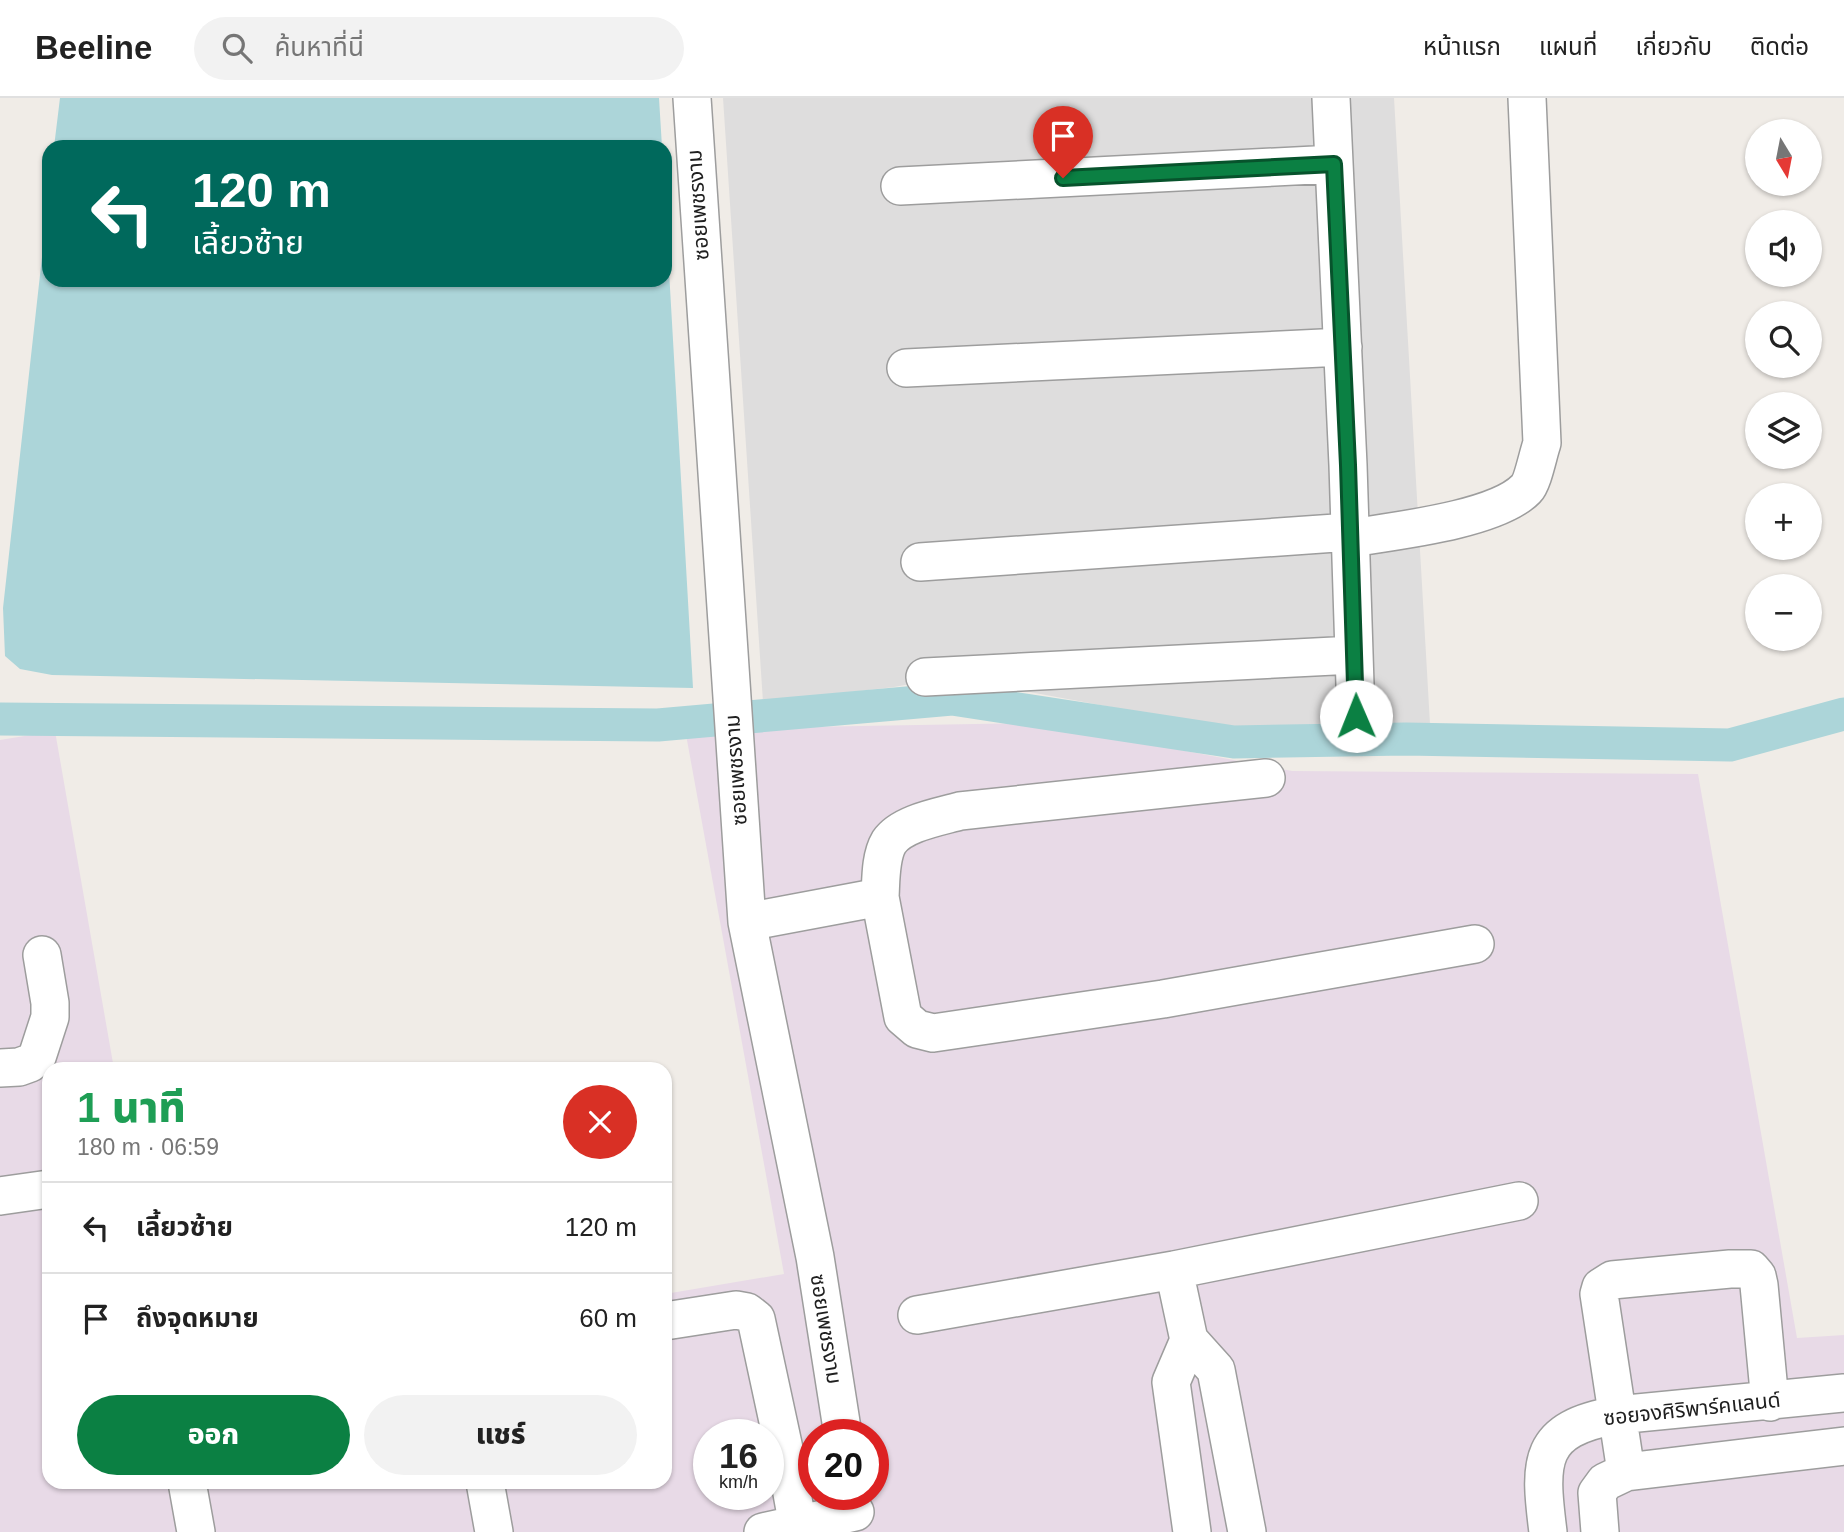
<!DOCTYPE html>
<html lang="th">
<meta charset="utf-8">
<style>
:root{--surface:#fff;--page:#f2f2f2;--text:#222;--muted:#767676;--line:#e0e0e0;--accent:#0b8043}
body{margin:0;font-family:Arial,"Noto Sans Thai",sans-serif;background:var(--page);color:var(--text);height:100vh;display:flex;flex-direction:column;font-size:26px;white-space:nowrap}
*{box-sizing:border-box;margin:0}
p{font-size:23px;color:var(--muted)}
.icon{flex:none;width:38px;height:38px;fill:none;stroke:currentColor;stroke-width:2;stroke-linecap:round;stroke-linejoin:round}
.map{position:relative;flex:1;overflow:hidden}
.sheet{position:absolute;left:42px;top:964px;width:630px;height:427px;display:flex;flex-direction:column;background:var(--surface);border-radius:21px;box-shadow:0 2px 5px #0004}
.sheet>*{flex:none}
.guide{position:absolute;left:42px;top:42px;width:630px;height:147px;border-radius:21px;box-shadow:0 2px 5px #0004;background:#00695c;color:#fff;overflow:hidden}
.needle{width:46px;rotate:170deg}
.fabs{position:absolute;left:1745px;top:21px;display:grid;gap:14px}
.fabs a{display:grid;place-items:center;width:77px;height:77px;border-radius:50%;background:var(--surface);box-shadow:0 2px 5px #0004;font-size:35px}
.speed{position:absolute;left:693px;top:1321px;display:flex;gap:14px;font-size:35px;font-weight:700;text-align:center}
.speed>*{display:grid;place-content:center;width:91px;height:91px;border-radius:50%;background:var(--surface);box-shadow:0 2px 5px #0004;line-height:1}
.speed small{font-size:18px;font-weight:400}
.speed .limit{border:10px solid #d22;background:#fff;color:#111}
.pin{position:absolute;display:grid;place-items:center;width:60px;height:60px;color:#fff;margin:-72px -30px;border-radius:50% 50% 50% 0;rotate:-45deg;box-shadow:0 0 7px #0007}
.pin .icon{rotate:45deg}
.me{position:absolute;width:77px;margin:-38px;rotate:359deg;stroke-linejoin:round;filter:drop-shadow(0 0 5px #0008)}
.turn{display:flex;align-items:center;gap:24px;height:147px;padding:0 35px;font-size:32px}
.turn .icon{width:91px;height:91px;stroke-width:2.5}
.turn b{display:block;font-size:49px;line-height:60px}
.round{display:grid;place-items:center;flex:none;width:74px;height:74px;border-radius:37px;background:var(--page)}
.headline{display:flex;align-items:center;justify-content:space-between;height:119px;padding:0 35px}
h1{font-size:42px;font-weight:800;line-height:52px;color:#1e9e55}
.action{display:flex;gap:14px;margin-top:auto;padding:14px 35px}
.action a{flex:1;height:80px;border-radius:42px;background:var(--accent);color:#fff;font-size:28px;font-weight:800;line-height:80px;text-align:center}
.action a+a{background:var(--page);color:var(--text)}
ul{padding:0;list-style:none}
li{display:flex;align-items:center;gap:21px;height:91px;padding:0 35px;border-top:2px solid var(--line)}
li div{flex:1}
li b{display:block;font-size:26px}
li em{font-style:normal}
header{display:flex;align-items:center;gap:42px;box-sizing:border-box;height:98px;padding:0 35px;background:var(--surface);border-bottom:2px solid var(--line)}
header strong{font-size:33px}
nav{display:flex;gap:38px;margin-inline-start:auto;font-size:24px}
.search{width:490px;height:63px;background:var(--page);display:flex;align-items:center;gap:18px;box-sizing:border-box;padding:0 24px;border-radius:38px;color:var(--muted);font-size:26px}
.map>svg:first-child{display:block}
.residential{fill:#dedddd}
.industrial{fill:#e8dae7;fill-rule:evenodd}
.water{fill:#acd5d9}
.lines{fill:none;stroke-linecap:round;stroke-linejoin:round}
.canal{stroke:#acd5d9;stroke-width:33}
.minor-casing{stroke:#9d9d9d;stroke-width:40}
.minor{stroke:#fff;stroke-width:37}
.route-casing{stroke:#07532c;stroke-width:18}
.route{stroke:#0b8043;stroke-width:12}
.labels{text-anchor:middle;stroke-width:5;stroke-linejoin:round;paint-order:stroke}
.street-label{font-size:21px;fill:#202020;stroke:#fff}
</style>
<header>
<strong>Beeline</strong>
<div class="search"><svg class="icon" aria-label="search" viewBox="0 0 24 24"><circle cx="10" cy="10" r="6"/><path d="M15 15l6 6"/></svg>ค้นหาที่นี่</div>
<nav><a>หน้าแรก</a><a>แผนที่</a><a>เกี่ยวกับ</a><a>ติดต่อ</a></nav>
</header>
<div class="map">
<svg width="1844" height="1434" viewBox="0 0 1844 1434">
<rect width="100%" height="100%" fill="#f0ece7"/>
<!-- residential -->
<path class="residential" d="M 723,0 L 1394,0 L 1430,626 L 1225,630 L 948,579 L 894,589 L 763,604 Z"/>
<!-- industrial -->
<path class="industrial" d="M 1037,625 L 1292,673 L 1698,676 L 1797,1240 L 1844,1237 L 1844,1434 L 0,1434 L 0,642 L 55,633 L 114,971 L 49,971 L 49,1384 L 665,1384 L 665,1196 L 784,1176 L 685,631 ZM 709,1337 L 768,1337 L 768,1396 L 709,1396 ZM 814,1337 L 873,1337 L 873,1396 L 814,1396 Z"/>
<!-- water -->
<path class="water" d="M 60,0 L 659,0 L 662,49 L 54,49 Z
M 49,96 L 49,182 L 665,182 L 665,103 L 693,590 L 52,577 L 20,571 L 5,558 L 3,510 Z"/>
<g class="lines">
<!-- canal -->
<path class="canal" d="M 0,621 L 658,627 L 952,601 L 1234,644 L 1406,641 L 1730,647 L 1844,616"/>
<!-- minor casing -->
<g class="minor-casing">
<path id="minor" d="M 692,0 L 747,824 L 815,1159 L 843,1337
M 1331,0 L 1348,367 L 1356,618
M 900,88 L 1334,66
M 906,270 L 1343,249
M 1351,440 C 1394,433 1496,422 1526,391 C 1533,384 1538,356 1542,345 L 1527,0
M 920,464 L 1350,434
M 925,579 L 1354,557
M 880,799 L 903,919 L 917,931 L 933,935 L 1163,901 L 1475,846
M 747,824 L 880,799 C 881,783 880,759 889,744 C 902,725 939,719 960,713 L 1266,680
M 0,970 L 19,969 L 30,965 L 37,959 L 50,919 L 50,905 L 42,857
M 0,1098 L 49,1091
M 1174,1172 L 1189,1242 L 1216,1272 L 1247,1434
M 917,1217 L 1174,1172 L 1519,1103
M 665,1223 L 736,1212 L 747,1214 L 756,1221 L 784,1351 L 799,1434
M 1189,1242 L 1171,1284 L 1192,1434
M 1770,1304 L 1759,1187 L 1757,1178 L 1751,1171 L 1730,1171 L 1612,1182 L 1601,1189 L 1599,1196 L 1626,1374 L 1844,1348
M 187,1384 L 196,1434
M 485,1384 L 494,1434
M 763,1434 L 855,1414
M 1548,1434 C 1539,1363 1537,1331 1617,1317 L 1844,1295
M 1600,1434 L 1597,1395 L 1605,1384 L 1626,1374"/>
</g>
<!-- minor -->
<use href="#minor" class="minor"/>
</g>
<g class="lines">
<!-- route casing -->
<g class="route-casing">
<path id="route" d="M 1063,80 L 1334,66 L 1348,367 L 1356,618"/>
</g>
<!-- route -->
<use href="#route" class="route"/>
</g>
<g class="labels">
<!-- street labels -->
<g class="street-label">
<text transform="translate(698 107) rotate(-94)" y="7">ซอยเพชรงาม</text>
<text transform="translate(736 672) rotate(-94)" y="7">ซอยเพชรงาม</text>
<text transform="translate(826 1231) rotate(81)" y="7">ซอยเพชรงาม</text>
<text transform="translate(1692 1311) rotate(-6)" y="7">ซอยจงศิริพาร์คแลนด์</text>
</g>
</g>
</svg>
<div class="fabs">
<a><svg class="needle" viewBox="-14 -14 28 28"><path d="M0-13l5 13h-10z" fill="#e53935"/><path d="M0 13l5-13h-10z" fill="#767676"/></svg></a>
<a><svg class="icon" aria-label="sound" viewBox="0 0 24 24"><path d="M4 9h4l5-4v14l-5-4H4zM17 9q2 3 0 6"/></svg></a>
<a><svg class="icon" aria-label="search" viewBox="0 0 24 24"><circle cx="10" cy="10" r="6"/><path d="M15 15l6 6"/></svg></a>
<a><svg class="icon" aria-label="layers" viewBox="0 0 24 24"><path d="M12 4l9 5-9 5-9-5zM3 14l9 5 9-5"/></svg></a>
<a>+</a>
<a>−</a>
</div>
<div class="speed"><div>16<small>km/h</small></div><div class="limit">20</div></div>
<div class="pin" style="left:1063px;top:80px;background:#d93025"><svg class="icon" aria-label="arrive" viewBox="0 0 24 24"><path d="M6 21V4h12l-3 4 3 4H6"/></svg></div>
<svg class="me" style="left:1356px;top:618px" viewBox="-20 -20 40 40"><circle r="19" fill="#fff"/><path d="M0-13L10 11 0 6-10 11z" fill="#0b8043"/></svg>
<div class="guide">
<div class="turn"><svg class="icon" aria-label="left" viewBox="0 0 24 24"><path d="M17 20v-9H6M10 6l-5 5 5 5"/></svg><div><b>120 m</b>เลี้ยวซ้าย</div></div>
</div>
<section class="sheet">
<div class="headline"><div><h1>1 นาที</h1><p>180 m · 06:59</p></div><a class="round" style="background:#d93025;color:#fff"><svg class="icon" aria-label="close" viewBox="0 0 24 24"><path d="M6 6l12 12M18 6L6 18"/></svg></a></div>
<ul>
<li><svg class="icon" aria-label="left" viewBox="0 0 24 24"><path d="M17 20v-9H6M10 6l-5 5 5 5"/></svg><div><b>เลี้ยวซ้าย</b></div><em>120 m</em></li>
<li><svg class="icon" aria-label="arrive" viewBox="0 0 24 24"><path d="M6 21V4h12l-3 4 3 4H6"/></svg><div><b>ถึงจุดหมาย</b></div><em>60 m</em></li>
</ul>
<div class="action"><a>ออก</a><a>แชร์</a></div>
</section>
</div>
